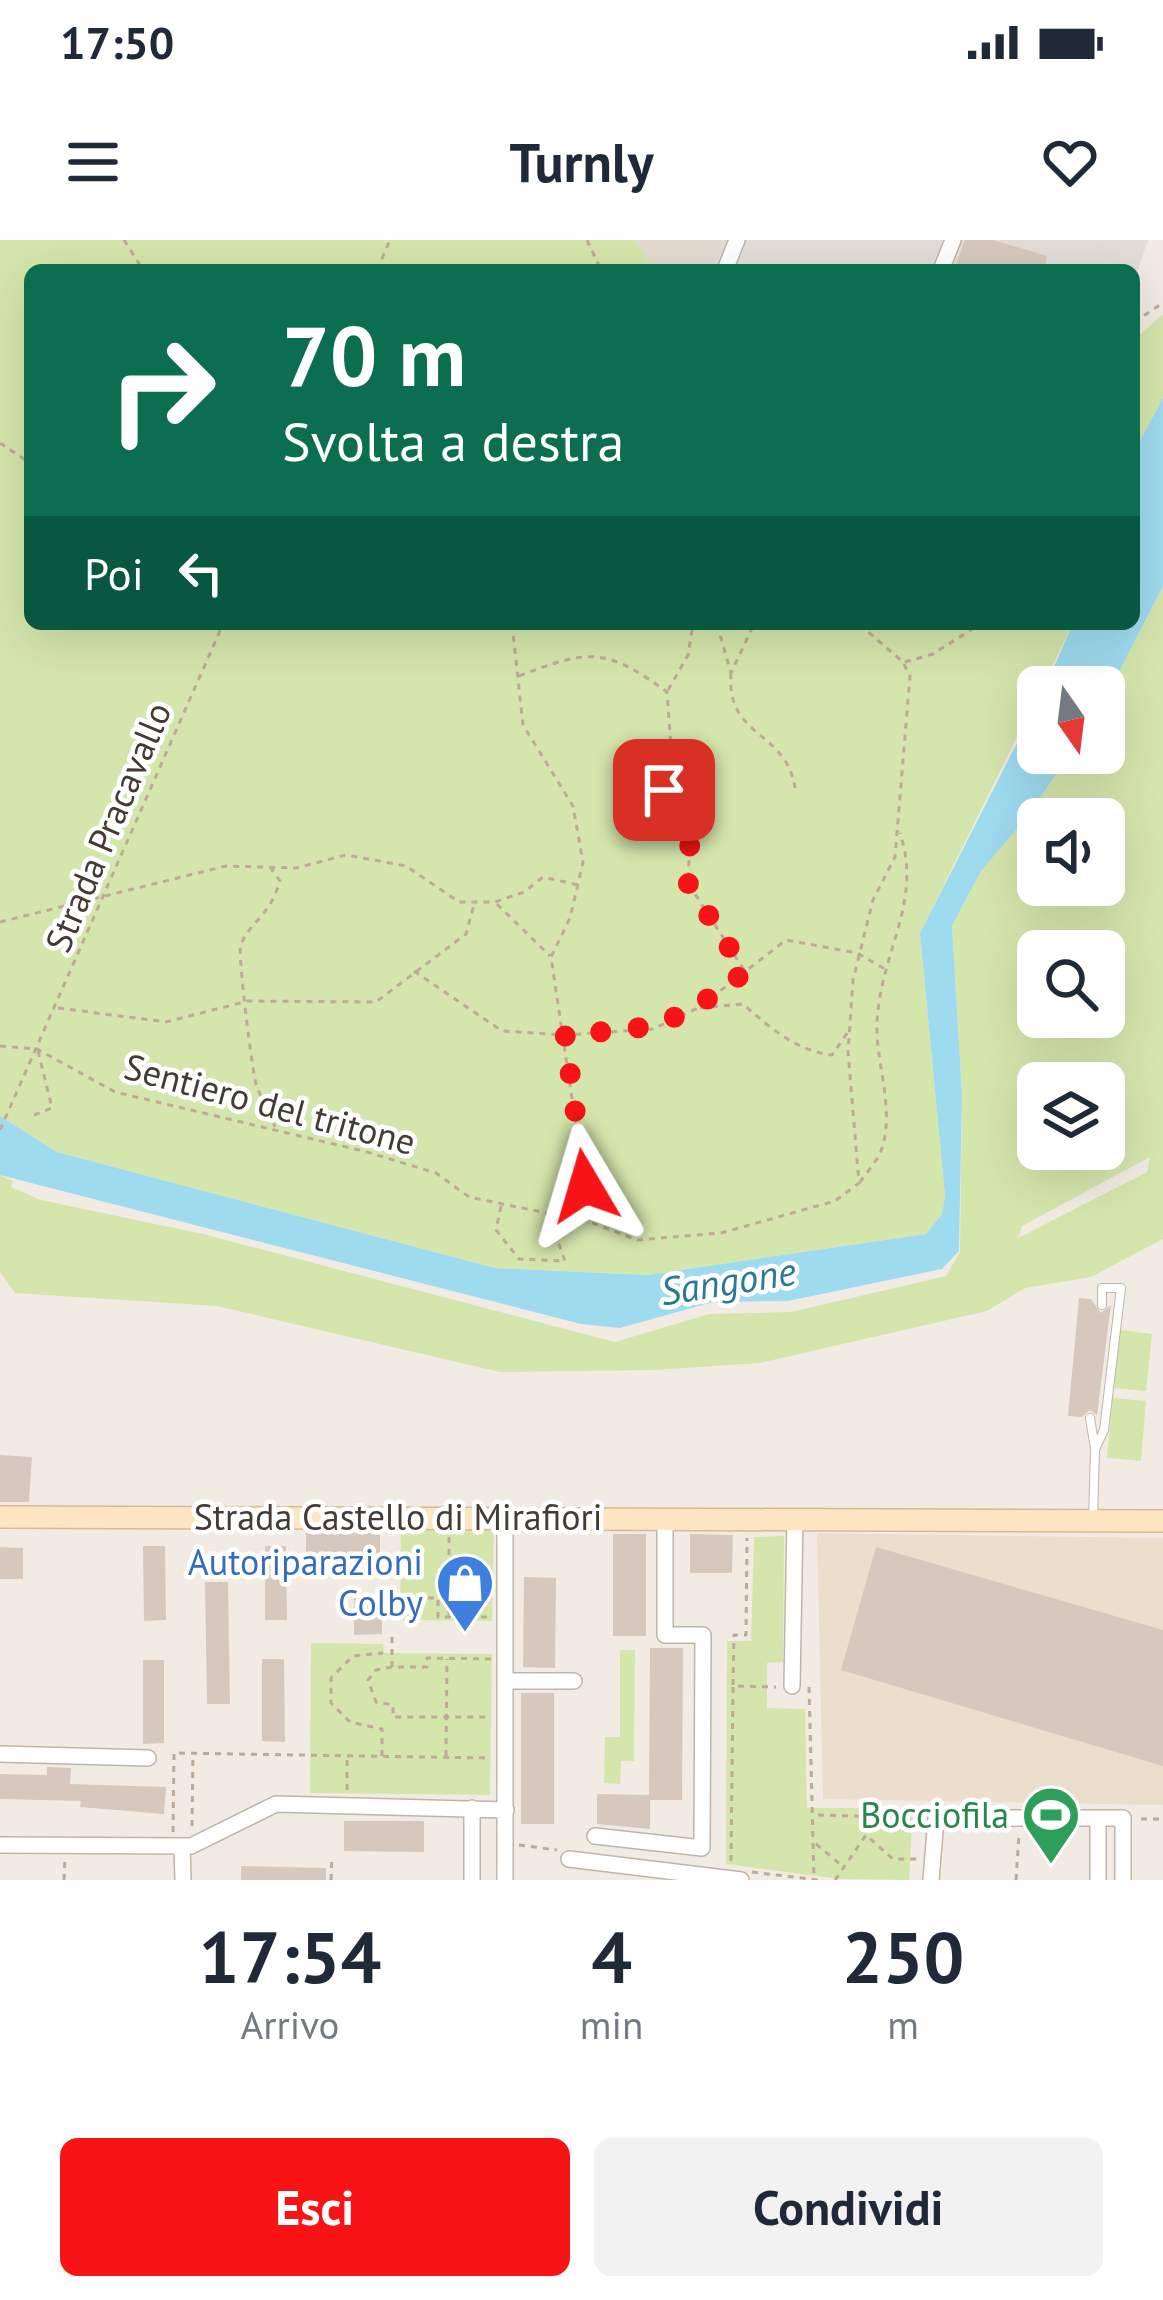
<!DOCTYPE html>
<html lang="it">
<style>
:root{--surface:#fff;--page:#f2f2f3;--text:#1f2937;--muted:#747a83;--accent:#f81416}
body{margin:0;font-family:"PT Sans",sans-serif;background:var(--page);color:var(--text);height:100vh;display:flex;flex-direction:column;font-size:45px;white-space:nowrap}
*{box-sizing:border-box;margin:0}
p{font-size:39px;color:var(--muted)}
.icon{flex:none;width:66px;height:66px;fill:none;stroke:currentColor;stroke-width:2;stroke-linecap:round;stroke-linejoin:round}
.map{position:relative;height:1640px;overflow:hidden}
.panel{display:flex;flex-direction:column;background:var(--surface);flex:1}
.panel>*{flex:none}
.top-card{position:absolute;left:24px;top:24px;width:1116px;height:366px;border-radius:18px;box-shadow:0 12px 48px #0002;background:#0b6e4f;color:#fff;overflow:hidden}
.needle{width:78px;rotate:166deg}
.fabs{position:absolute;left:1017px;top:426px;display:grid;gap:24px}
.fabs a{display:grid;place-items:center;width:108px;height:108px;border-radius:18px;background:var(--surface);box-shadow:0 12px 48px #0002;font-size:60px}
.pin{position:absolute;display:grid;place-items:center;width:102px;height:102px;color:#fff;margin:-51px;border-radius:24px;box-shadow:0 6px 18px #0006}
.me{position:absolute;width:132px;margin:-66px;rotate:353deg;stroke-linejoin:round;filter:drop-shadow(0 0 9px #0008)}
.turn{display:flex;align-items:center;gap:42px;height:252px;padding:0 60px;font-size:54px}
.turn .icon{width:156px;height:156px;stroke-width:2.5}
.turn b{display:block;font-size:84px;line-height:102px}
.then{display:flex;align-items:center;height:114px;padding:0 60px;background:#0003;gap:24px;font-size:45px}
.eta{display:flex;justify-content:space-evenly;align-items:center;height:204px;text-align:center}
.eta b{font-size:72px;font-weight:700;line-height:84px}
.button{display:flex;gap:24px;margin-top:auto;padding:24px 60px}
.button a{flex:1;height:138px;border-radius:18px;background:var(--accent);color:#fff;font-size:48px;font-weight:700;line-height:138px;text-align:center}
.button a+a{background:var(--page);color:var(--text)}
.status{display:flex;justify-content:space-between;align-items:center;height:84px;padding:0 60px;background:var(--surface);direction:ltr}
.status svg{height:33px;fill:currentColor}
header{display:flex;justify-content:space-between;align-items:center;height:156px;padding:0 60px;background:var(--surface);font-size:54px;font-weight:700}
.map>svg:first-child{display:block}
.residential{fill:#e5dcd1}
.industrial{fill:#e3ddd8}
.education{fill:#ebdecd}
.green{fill:#d5e6ac;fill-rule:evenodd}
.water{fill:#9fdbef}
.building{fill:#d6c8bc}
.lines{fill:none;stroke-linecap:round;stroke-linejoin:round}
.lane-casing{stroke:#c0b4a9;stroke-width:10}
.street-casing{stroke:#c0b4a9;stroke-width:18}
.secondary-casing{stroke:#d5ba95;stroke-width:24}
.path{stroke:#beaa98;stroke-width:3;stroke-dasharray:6 6;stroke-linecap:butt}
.lane{stroke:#fff;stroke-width:8}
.street{stroke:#fff;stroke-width:15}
.secondary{stroke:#fee5c1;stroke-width:21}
.route{stroke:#f81416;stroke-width:21;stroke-dasharray:0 37.8}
.labels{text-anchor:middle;stroke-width:9;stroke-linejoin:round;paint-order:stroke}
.street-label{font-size:36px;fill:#433b34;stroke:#fff}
.shop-label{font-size:36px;fill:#366cbe;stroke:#fff;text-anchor:end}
.leisure-label{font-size:36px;fill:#27864d;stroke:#fff;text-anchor:end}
.water-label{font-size:39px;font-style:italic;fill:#2a7a96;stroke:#fff}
</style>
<div class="status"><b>17:50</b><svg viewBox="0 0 49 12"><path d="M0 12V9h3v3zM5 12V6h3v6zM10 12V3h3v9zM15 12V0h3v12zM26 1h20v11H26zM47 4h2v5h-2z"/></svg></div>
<header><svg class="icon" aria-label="menu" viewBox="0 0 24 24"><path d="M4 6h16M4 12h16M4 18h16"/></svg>Turnly<svg class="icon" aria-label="heart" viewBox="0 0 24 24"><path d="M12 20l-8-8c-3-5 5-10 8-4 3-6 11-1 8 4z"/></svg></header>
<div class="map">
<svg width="1163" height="1640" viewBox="0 0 1163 1640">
<rect width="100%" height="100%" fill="#f2ebe3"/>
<!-- residential -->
<path class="residential" d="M 636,0 L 732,0 L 719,30 L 653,30 Z"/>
<!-- industrial -->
<path class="industrial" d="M 744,0 L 1148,0 L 1134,41 L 1134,30 L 732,30 Z"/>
<!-- education -->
<path class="education" d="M 817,1293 L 1163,1298 L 1163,1565 L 823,1559 Z"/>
<!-- green -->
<path class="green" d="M 0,0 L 636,0 L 653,30 L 30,30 L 30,384 L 1073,384 L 920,693 L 945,956 L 942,974 L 926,994 L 647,1035 L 495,1028 L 57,912 L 0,876 Z
M 1163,74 L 1163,158 L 1134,212 L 1134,100 Z
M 1163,346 L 1163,999 L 1091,1037 L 1025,1048 L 987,1071 L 760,1123 L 655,1130 L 500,1132 L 217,1066 L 15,1053 L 0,1032 L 0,935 L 13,941 L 11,947 L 41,960 L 203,994 L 615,1102 L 709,1074 L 791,1072 L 946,1036 L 960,1012 L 962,854 L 952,686 L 981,631 L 1028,576 L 1070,513 L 1104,513 L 1104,461 ZM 1038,579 L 1104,579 L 1104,645 L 1038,645 ZM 1038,711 L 1104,711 L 1104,777 L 1038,777 ZM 1038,843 L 1104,843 L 1104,909 L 1038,909 ZM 1150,917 L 1147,932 L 1018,998 L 1022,986 Z
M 1120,1090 L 1152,1094 L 1146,1151 L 1114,1148 Z
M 1112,1158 L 1146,1161 L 1141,1221 L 1107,1218 Z
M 401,1284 L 494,1285 L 492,1381 L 400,1380 Z
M 784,1296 L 783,1422 L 767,1423 L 767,1468 L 805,1469 L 807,1568 L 913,1568 L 909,1640 L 839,1639 L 726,1624 L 727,1401 L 751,1401 L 754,1297 Z
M 311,1403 L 383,1404 L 384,1413 L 492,1414 L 490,1555 L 310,1553 Z
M 620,1410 L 635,1410 L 634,1521 L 621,1521 L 620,1544 L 604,1543 L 605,1497 L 620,1497 Z"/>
<!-- water -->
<path class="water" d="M 1163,158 L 1163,346 L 1104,461 L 1104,447 L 1045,447 L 1073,384 L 1134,384 L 1134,212 Z
M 1038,462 L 1038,513 L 1070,513 L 1028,576 L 981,631 L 952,686 L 962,854 L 959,1011 L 942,1029 L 788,1061 L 713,1062 L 620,1088 L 581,1084 L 0,935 L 0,876 L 57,912 L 495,1028 L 647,1035 L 926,994 L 942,974 L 945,956 L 920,693 Z"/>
<!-- building -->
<path class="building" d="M 965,0 L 993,0 L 1047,16 L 1045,30 L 954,30 Z
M 1079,1058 L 1091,1059 L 1101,1073 L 1111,1065 L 1097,1175 L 1090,1170 L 1082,1177 L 1068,1176 Z
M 0,1215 L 32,1217 L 29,1262 L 0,1262 Z
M 306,1293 L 380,1293 L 380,1316 L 306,1316 Z
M 613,1294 L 646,1294 L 646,1396 L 613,1396 Z
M 690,1294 L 733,1295 L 732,1333 L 690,1333 Z
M 143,1306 L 165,1306 L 166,1380 L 144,1381 Z
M 265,1306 L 286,1306 L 287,1380 L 265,1380 Z
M 0,1307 L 23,1308 L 23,1339 L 0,1339 Z
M 876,1307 L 1163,1390 L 1163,1526 L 841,1430 Z
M 524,1337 L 556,1338 L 555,1428 L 523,1427 Z
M 205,1342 L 228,1342 L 230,1464 L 207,1464 Z
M 354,1358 L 382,1358 L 382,1394 L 354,1395 Z
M 650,1408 L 683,1408 L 682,1560 L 650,1560 L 650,1589 L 597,1584 L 597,1554 L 649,1555 Z
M 262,1419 L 284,1419 L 285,1502 L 262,1501 Z
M 143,1420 L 164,1420 L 164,1503 L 143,1504 Z
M 521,1453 L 554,1453 L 554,1584 L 521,1584 Z
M 47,1527 L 71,1528 L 70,1544 L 166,1547 L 164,1574 L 80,1567 L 81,1561 L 0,1559 L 0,1534 L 47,1535 Z
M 344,1581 L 424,1581 L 424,1612 L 344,1611 Z
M 241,1626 L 326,1628 L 326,1640 L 241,1640 Z"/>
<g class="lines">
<!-- lane casing -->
<g class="lane-casing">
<path id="lane" d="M 1090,1178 L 1095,1209 L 1093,1279
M 1095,1209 L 1104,1190 L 1121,1048 L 1102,1048 L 1102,1065"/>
</g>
<!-- street casing -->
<g class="street-casing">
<path id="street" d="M 725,30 L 737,0
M 941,30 L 953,0
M 505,1277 L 505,1640
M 506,1441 L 574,1441
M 792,1446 L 795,1279
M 0,1514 L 148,1518
M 595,1596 L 702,1608 L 703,1395 L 665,1395 L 665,1278
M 0,1605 L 191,1606 L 276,1564 L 506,1570
M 182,1606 L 183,1640
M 569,1619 L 741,1640
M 472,1640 L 472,1568
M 931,1640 L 936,1578 L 1098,1578
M 1098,1640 L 1098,1578 L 1123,1578 L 1123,1640"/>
</g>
<!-- secondary casing -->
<g class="secondary-casing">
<path id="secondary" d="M 0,1277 L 1163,1281"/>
</g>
<!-- path -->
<path class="path" d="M 124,0 L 143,30
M 587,0 L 601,30
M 377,30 L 390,0
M 1134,82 L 1163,63
M 0,203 L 30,223
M 512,384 L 523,485 L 573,566 L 583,622 L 570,678 L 551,717 L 590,980
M 717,384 L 731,433 L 754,384
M 905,422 L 933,414 L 980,384
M 731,433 C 726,499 786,489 795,548
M 519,436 C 589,409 606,407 667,452 L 672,520 L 664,550 L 690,600 L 688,643 L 744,730
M 668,450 L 688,415 L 693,384
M 270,627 L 280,641 C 268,679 253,678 241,704 C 237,711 252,829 256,844 C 261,858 269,873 275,887
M 497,664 L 550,716
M 0,682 L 226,626 L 296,628 L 346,615 L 406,626 L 459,662 L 495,662 L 524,652 L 543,637 L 578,645
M 414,731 L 502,791 L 565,795 L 653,789 L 698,768 L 786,700 L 857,713 L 885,729
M 58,768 L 166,782 L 248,761 L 376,762 L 466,694 L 474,665
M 700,768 L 743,764 C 769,787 796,811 832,815 L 848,792
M 0,806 L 37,809 L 115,852 L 367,912 L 436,933 L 469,957 L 590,982 L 637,1000 L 721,993 L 835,961 L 859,943 L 848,812 L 853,740 L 873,660 L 895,617 L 910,436 L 903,422 L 859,384
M 34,875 L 52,868 L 38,811
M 0,890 L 223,384
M 860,942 C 867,932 877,921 881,911 C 896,870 875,822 877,782 C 881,710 923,662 900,593
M 501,966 L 496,990 L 519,1019 L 565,1021 L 555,994 L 565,982
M 392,1358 L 438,1358 L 438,1377 L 492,1377
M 449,1375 L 449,1295
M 392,1397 L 392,1427 L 427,1427 L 427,1418 L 492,1419
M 392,1427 L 376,1430 L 368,1440 L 376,1462 L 393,1465 L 393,1477 L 490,1477
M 733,1445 L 734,1395 L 746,1395 L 747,1298
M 809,1447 L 814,1639
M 382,1516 L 382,1489 L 350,1482 L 331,1463 L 331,1438 L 353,1416 L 383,1413
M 446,1516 L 447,1419
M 347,1550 L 347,1518
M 818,1575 L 922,1578
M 1141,1579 L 1163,1579
M 192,1586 L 193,1513
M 173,1592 L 174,1513 L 487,1518
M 816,1604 L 841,1625
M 519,1605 L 557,1610
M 731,1621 L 733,1446 L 776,1447
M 752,1632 L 818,1640
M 64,1640 L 65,1619
M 331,1640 L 332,1618
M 835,1640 L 866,1595 L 893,1619 L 920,1619
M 1016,1640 L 1019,1594"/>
<!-- lane -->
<use href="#lane" class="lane"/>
<!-- street -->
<use href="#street" class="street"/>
<!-- secondary -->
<use href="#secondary" class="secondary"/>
</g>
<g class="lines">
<!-- route -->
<path class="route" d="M 585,946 L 565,794 C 656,789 671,788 745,732 L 688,643 L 690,600 L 664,550"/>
</g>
<!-- icons -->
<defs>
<g id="shop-pin" transform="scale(3)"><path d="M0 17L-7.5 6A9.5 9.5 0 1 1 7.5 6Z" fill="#3f7fe0" stroke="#fff"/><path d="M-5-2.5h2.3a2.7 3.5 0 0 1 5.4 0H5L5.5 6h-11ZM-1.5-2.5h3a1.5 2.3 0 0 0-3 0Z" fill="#fff"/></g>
<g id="stadium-pin" transform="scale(3)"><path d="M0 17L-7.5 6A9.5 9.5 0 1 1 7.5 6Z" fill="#2e9e5b" stroke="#fff"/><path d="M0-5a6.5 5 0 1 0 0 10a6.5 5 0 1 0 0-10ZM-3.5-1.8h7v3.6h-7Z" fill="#fff"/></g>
</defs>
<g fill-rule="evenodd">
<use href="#shop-pin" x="465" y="1343"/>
<use href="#stadium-pin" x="1051" y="1575"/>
</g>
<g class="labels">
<!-- street labels -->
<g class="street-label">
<text transform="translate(108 587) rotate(-67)" y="13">Strada Pracavallo</text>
<text transform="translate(270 864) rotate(15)" y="13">Sentiero del tritone</text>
<text x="398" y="1290">Strada Castello di Mirafiori</text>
</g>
<!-- shop labels -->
<g class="shop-label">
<text x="423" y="1335">Autoriparazioni<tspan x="423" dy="41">Colby</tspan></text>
</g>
<!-- leisure labels -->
<g class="leisure-label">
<text x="1009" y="1588">Bocciofila</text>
</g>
<!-- water labels -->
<g class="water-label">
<text transform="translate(728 1041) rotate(-9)" y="14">Sangone</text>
</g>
</g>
</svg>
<div class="fabs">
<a><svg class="needle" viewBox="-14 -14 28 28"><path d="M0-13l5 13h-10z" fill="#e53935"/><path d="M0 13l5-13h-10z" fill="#747a83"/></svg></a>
<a><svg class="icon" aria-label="sound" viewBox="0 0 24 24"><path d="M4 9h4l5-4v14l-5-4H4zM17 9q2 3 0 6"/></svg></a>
<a><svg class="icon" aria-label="search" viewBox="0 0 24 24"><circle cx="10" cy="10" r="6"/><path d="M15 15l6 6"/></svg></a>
<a><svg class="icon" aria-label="layers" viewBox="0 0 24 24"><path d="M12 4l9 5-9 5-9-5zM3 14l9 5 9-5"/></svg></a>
</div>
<div class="pin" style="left:664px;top:550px;background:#d93025"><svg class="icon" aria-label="arrive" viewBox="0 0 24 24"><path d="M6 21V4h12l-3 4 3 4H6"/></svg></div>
<svg class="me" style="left:585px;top:946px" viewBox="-20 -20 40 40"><path d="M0-17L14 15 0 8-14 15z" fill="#f81416" stroke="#fff" stroke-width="4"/></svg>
<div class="top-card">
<div class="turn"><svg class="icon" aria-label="right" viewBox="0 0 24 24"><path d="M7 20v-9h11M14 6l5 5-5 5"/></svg><div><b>70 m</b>Svolta a destra</div></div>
<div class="then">Poi<svg class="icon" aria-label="left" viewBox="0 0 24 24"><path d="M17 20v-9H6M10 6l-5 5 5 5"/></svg></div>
</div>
</div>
<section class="panel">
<div class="eta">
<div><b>17:54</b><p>Arrivo</p></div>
<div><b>4</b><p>min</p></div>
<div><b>250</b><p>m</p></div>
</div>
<div class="button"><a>Esci</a><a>Condividi</a></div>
</section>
